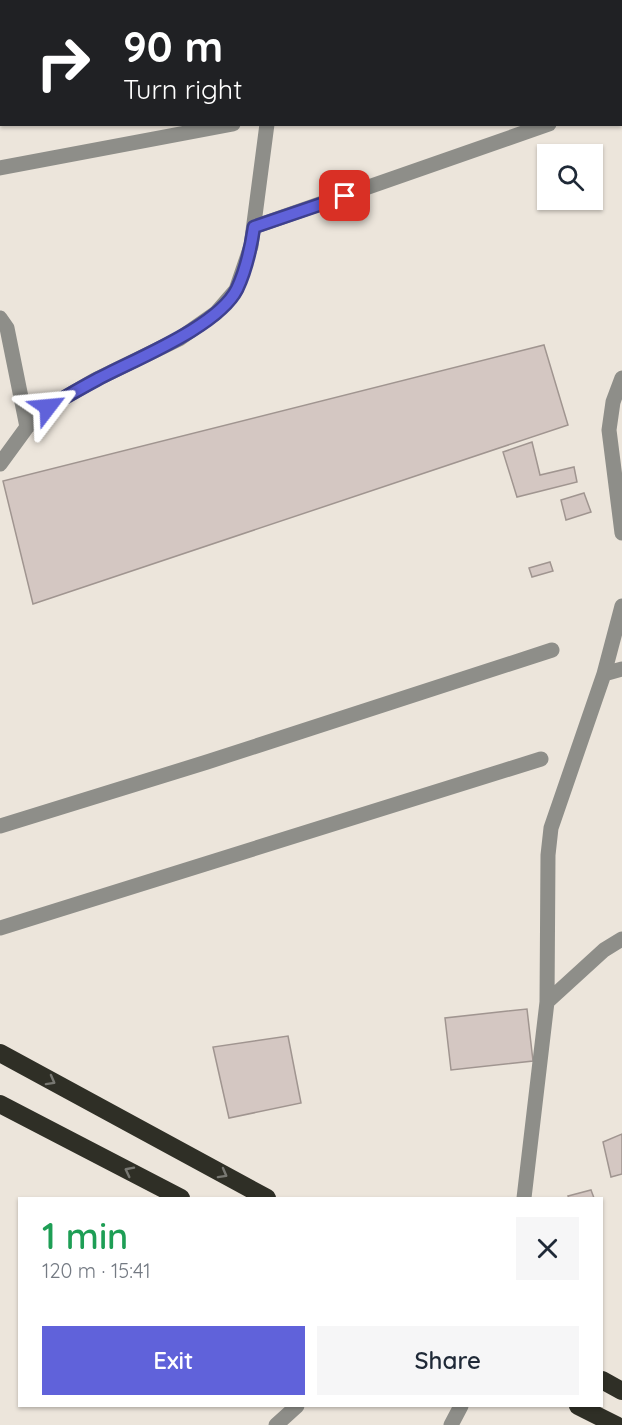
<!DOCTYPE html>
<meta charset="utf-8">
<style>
:root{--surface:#fff;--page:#f6f6f7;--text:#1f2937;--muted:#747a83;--accent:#6062da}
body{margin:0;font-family:Quicksand,sans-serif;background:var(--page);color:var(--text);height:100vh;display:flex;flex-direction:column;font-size:22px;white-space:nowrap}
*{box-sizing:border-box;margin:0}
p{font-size:20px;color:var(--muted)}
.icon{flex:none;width:33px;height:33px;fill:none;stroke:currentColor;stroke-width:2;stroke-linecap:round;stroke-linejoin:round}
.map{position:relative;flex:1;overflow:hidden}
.sheet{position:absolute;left:18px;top:1197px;width:585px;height:210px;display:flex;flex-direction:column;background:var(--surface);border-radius:0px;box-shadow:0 2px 4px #0004}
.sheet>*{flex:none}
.guide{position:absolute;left:0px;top:0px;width:622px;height:126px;box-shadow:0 2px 4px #0004;background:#202124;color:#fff;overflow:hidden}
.controls{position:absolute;left:537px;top:144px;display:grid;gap:12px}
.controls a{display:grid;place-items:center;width:66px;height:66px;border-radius:0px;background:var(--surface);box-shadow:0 2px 4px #0004;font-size:30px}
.pin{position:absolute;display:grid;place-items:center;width:51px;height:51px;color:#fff;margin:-26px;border-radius:12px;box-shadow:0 3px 9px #0006}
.me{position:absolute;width:66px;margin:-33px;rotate:61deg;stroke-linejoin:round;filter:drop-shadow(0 0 4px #0008)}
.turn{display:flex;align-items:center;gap:21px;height:126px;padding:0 24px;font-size:27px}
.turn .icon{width:78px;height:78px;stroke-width:2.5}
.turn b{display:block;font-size:42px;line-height:51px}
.round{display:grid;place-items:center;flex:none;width:63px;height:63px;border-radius:0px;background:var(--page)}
.summary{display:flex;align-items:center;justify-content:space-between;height:102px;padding:0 24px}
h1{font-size:36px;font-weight:600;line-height:45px;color:#1e9e55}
.cta{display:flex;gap:12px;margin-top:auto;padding:12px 24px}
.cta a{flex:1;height:69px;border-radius:0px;background:var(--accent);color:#fff;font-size:24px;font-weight:600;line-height:69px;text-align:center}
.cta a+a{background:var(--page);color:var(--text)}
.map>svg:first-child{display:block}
.building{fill:#d4c7c2;stroke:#a09590;stroke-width:1.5}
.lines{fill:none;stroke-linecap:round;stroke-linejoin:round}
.minor{stroke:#8e8e89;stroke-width:15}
.highway{stroke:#2f2f26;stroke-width:18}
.oneway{stroke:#787872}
.route-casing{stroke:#3e408e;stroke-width:15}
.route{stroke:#6062da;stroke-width:10}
</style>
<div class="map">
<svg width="622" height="1425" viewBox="0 0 622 1425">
<rect width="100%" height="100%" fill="#ece5db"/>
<!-- building -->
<path class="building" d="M 544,345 L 568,425 L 33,604 L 3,481 Z
M 532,442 L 540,475 L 574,467 L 577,482 L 517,497 L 503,452 Z
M 584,493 L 591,512 L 566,520 L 561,500 Z
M 550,562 L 553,571 L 532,577 L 529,568 Z
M 527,1009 L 533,1061 L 451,1070 L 445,1018 Z
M 288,1036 L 301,1103 L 229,1118 L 213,1047 Z
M 622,1134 L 622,1174 L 611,1177 L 603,1142 Z
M 591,1190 L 594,1198 L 569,1198 L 568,1196 Z"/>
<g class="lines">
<!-- minor -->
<path class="minor" d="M 283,2 L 283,0
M 621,99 L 622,99
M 0,168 L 233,124
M 254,227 L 549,124
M 0,318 L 7,328 L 27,427
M 622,378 L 613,402 L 609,430 L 622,533
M 0,464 L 27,427 L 48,407 L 95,380 L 179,339 L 216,313 L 236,290 L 251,246 L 267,124
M 604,674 L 622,669
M 0,826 L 207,762 L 552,650
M 0,928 L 541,759
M 547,1002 L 604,950 L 622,939
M 524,1198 L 547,1002 L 548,855 L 551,828 L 604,674 L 622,606
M 276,1425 L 297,1406
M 451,1425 L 461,1406"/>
<!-- highway -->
<path class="highway" d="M 0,1053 L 267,1198
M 0,1104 L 181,1198
M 602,1380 L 622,1391
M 578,1406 L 616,1425"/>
</g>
<!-- one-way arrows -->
<defs><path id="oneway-chevron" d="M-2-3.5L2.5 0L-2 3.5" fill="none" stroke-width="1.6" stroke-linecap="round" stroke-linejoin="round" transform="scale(1.5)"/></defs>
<g class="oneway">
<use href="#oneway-chevron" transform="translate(51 1081) rotate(29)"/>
<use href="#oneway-chevron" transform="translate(129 1171) rotate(-153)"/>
<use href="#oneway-chevron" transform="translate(223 1174) rotate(29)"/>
</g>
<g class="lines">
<!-- route casing -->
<g class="route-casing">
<path id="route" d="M 48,407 C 64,398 79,389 96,380 C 133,360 218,327 237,289 C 246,270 251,247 254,227 L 345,196"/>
</g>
<!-- route -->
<use href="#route" class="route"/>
</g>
</svg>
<div class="controls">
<a><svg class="icon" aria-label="search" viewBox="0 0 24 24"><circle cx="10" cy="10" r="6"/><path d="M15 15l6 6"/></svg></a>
</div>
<div class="pin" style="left:345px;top:196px;background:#d93025"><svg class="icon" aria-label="arrive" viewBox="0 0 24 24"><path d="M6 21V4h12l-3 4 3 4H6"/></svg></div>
<svg class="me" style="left:48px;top:407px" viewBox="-20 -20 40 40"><path d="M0-17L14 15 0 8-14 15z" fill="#6062da" stroke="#fff" stroke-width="4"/></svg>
<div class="guide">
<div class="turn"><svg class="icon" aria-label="right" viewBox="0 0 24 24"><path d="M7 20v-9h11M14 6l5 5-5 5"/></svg><div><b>90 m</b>Turn right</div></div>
</div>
<section class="sheet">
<div class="summary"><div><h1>1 min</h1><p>120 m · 15:41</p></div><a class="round"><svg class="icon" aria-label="close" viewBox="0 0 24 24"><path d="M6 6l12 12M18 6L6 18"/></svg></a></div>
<div class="cta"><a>Exit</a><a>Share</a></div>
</section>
</div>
